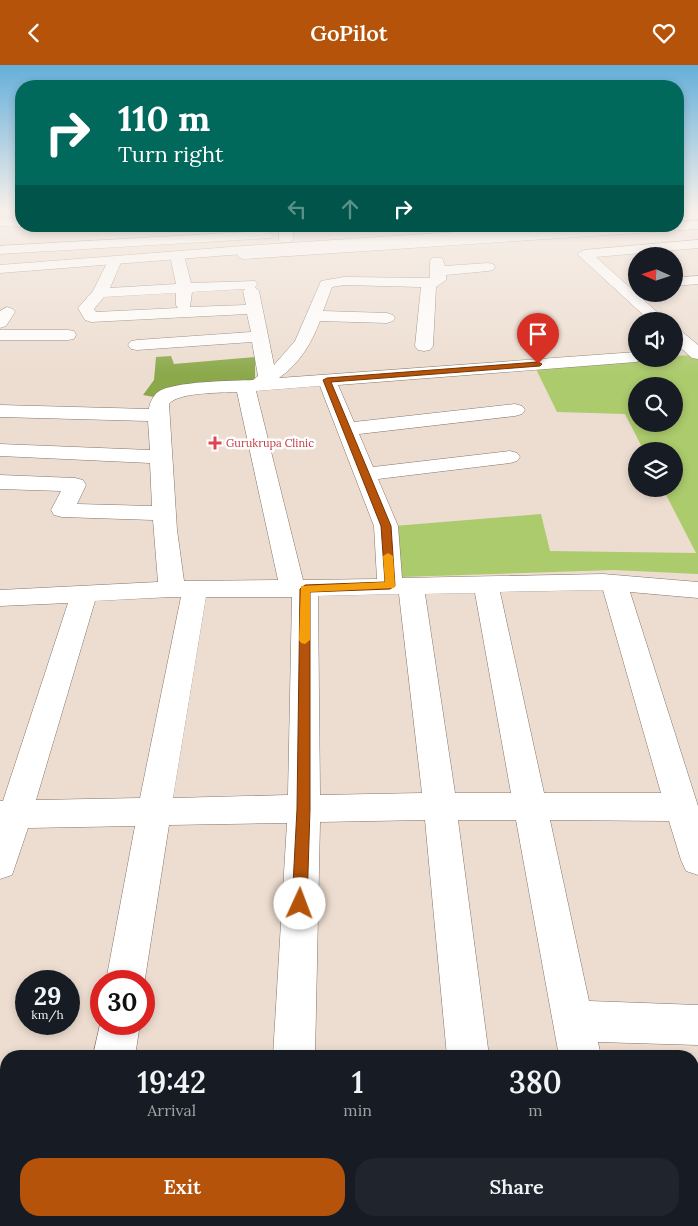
<!DOCTYPE html>
<style>
:root{--surface:#171b24;--page:#20242c;--text:#f1f3f6;--muted:#9ea1a6;--accent:#b45309}
body{margin:0;font-family:Lora,serif;background:var(--page);color:var(--text);height:100vh;display:flex;flex-direction:column;font-size:19px;white-space:nowrap}
*{box-sizing:border-box;margin:0}
p{font-size:16px;color:var(--muted)}
.icon{flex:none;width:28px;height:28px;fill:none;stroke:currentColor;stroke-width:2;stroke-linecap:round;stroke-linejoin:round}
.map{position:relative;flex:1;overflow:hidden}
.details{position:absolute;left:0px;top:985px;width:699px;height:176px;display:flex;flex-direction:column;background:var(--surface);border-radius:20px 20px 0 0;box-shadow:0 2px 8px #0003}
.details>*{flex:none}
.top-card{position:absolute;left:15px;top:15px;width:669px;height:152px;border-radius:20px;box-shadow:0 2px 8px #0003;background:#00695c;color:#fff;overflow:hidden}
.needle{width:32px;rotate:273deg}
.controls{position:absolute;left:628px;top:182px;display:grid;gap:10px}
.controls a{display:grid;place-items:center;width:55px;height:55px;border-radius:50%;background:var(--surface);box-shadow:0 2px 8px #0003;font-size:25px}
.speed{position:absolute;left:15px;top:905px;display:flex;gap:10px;font-size:25px;font-weight:700;text-align:center}
.speed>*{display:grid;place-content:center;width:65px;height:65px;border-radius:50%;background:var(--surface);box-shadow:0 2px 8px #0003;line-height:1}
.speed small{font-size:12px;font-weight:400}
.speed .limit{border:8px solid #d22;background:#fff;color:#111}
.pin{position:absolute;display:grid;place-items:center;width:42px;height:42px;color:#fff;margin:-51px -21px;border-radius:50% 50% 50% 0;rotate:-45deg;box-shadow:0 0 5px #0007}
.pin .icon{rotate:45deg}
.me{position:absolute;width:55px;margin:-28px;rotate:2deg;stroke-linejoin:round;filter:drop-shadow(0 0 4px #0008)}
.turn{display:flex;align-items:center;gap:18px;height:105px;padding:0 20px;font-size:22px}
.turn .icon{width:65px;height:65px;stroke-width:2.5}
.turn b{display:block;font-size:35px;line-height:42px}
.lanes{display:flex;align-items:center;height:48px;padding:0 20px;background:#0003;justify-content:center;gap:25px;direction:ltr}
.lanes .off{opacity:.35}
.eta{display:flex;justify-content:space-evenly;align-items:center;height:85px;text-align:center}
.eta b{font-size:30px;font-weight:600;line-height:35px}
.primary-button{display:flex;gap:10px;margin-top:auto;padding:10px 20px}
.primary-button a{flex:1;height:58px;border-radius:20px;background:var(--accent);color:#fff;font-size:20px;font-weight:600;line-height:58px;text-align:center}
.primary-button a+a{background:var(--page);color:var(--text)}
header{display:flex;justify-content:space-between;align-items:center;height:65px;padding:0 20px;background:var(--accent);color:#fff;font-size:22px;font-weight:600}
.map>svg:first-child{display:block}
.green{fill:#accb6c;fill-rule:evenodd}
.forest{fill:#8ba94b}
.lines{fill:none;stroke-linecap:round;stroke-linejoin:round}
.minor-casing{stroke:#847569;stroke-width:1}
.major-casing{stroke:#847569;stroke-width:1}
.minor{fill:#fff;fill-rule:evenodd}
.major{fill:#fff;fill-rule:evenodd}
.route{fill:#b45309;stroke:#753606}
.slow{fill:#f59e0b}
.health-dot{fill:#e0444e;stroke:#fff;stroke-width:2}
.labels{text-anchor:middle;stroke-width:5;stroke-linejoin:round;paint-order:stroke}
.far-health-label{font-size:11px;fill:#be3a42;stroke:#fff;text-anchor:start}
</style>
<header><svg class="icon" aria-label="back" viewBox="0 0 24 24"><path d="M15 5l-7 7 7 7"/></svg>GoPilot<svg class="icon" aria-label="heart" viewBox="0 0 24 24"><path d="M12 20l-8-8c-3-5 5-10 8-4 3-6 11-1 8 4z"/></svg></header>
<div class="map">
<svg width="698" height="1161" viewBox="0 0 698 1161">
<rect width="100%" height="100%" fill="#edddd0"/>
<!-- green -->
<path class="green" d="M 693,290 L 698,295 L 698,509 L 614,505 L 401,512 L 394,461 L 541,449 L 550,486 L 696,488 L 663,424 L 674,424 L 674,386 L 644,386 L 625,349 L 557,347 L 535,302 L 643,294 L 674,294 L 674,291 ZM 636,321 L 674,321 L 674,359 L 636,359 Z"/>
<!-- forest -->
<path class="forest" d="M 171,291 L 174,299 L 255,292 L 255,315 L 154,332 L 143,330 L 154,315 L 156,292 Z"/>
<g class="lines">
<!-- minor casing -->
<g class="minor-casing">
<path id="minor" d="M 0,153 L 21,154 L 21,161 L 24,161 L 21,162 L 0,161 Z
M 698,156 L 698,164 L 244,194 L 239,193 L 236,185 L 243,181 L 248,182 L 250,185 L 619,161 L 678,161 L 678,157 Z
M 279,161 L 293,161 L 293,174 L 291,177 L 281,177 L 279,174 Z
M 266,166 L 273,170 L 271,173 L 0,189 L 0,181 Z
M 698,175 L 698,183 L 596,192 L 667,256 L 650,256 L 577,189 L 584,185 Z
M 177,186 L 184,190 L 191,218 L 255,216 L 258,219 L 255,222 L 259,226 L 274,300 L 295,276 L 321,216 L 344,212 L 430,213 L 430,196 L 432,193 L 442,193 L 445,201 L 488,198 L 493,199 L 495,202 L 493,205 L 488,206 L 446,210 L 446,215 L 436,222 L 433,281 L 430,285 L 424,286 L 418,285 L 415,281 L 421,222 L 344,220 L 332,222 L 323,246 L 387,248 L 393,250 L 395,253 L 393,256 L 387,258 L 320,256 C 311,279 300,298 279,313 L 636,287 L 636,294 L 644,294 L 636,297 L 338,320 L 354,357 L 515,339 L 522,341 L 525,345 L 522,349 L 515,351 L 359,369 L 373,402 L 510,386 L 517,388 L 520,392 L 517,396 L 510,398 L 378,414 L 398,461 L 402,513 L 603,509 L 698,517 L 698,533 L 630,527 L 698,741 L 698,810 L 686,806 L 681,795 L 669,756 L 550,755 L 589,936 L 698,940 L 698,980 L 598,977 L 601,991 L 559,991 L 516,755 L 458,755 L 489,991 L 447,991 L 425,755 L 320,757 L 315,991 L 273,991 L 287,758 L 169,760 L 144,920 L 144,916 L 106,916 L 135,761 L 28,763 L 12,810 L 0,814 L 0,736 L 3,736 L 68,538 L 0,541 L 0,525 L 158,517 L 153,455 L 62,452 L 54,450 L 51,445 L 61,426 L 0,424 L 0,410 L 75,413 L 83,415 L 86,420 L 77,439 L 152,441 L 150,398 L 0,391 L 0,379 L 150,385 L 148,356 L 0,352 L 0,340 L 149,344 C 149,338 154,330 158,327 C 173,316 233,316 253,315 L 258,311 L 252,277 L 137,285 L 131,284 L 128,280 L 131,276 L 137,275 L 251,267 L 247,249 L 91,257 L 85,255 L 78,243 L 93,226 L 110,192 L 120,192 L 122,195 L 110,223 L 176,219 L 170,190 ZM 245,224 L 243,226 L 246,240 L 190,242 L 192,227 ZM 176,228 L 176,240 L 178,243 L 96,247 L 94,244 L 104,232 ZM 320,321 L 374,461 L 377,514 L 303,515 L 256,326 ZM 237,327 L 278,515 L 184,516 L 177,465 L 169,339 C 178,327 221,328 237,327 ZM 603,525 L 661,728 L 544,728 L 500,527 ZM 475,528 L 511,728 L 455,728 L 425,529 ZM 399,529 L 422,728 L 320,730 L 318,531 ZM 172,532 L 181,532 L 140,733 L 36,735 L 95,536 ZM 206,532 L 292,532 L 288,730 L 173,733 Z
M 698,211 L 698,219 L 674,221 L 674,213 Z
M 7,242 L 13,244 L 15,247 L 6,261 L 0,263 L 0,246 Z
M 674,264 L 680,265 L 698,280 L 698,294 L 692,293 L 674,277 Z
M 0,265 L 68,265 L 74,266 L 76,270 L 74,274 L 68,275 L 0,275 Z
M 101,955 L 101,959 L 140,959 L 135,991 L 93,991 Z"/>
</g>
<!-- major casing -->
<g class="major-casing">
<path id="major" d="M 698,147 L 698,154 L 678,156 L 678,148 Z
M 547,161 L 618,161 L 612,165 L 243,189 L 0,208 L 0,200 L 243,181 Z"/>
</g>
<!-- minor -->
<use href="#minor" class="minor"/>
<!-- major -->
<use href="#major" class="major"/>
</g>
<!-- sky -->
<linearGradient id="sky" x2="0" y2="1"><stop stop-color="#65afda"/><stop offset="0.47" stop-color="#f7f0ea"/><stop offset="1" stop-color="#f7f0ea" stop-opacity="0"/></linearGradient>
<rect width="698" height="310" fill="url(#sky)"/>
<!-- route -->
<path class="route" d="M 538,297 L 542,299 L 540,301 L 331,317 L 391,461 L 395,521 L 390,524 L 310,527 L 310,744 L 307,839 L 305,844 L 300,846 L 294,844 L 292,839 L 297,744 L 300,524 L 305,520 L 385,517 L 381,461 L 323,315 L 327,313 Z"/>
<!-- slow -->
<path class="slow" d="M 388,488 L 393,491 L 395,521 L 394,523 L 310,527 L 310,575 L 305,579 L 301,578 L 299,575 L 301,521 L 385,517 L 383,491 Z"/>
<!-- markers -->
<path class="health-dot" d="M212.5 370.5h5v5h5v5h-5v5h-5v-5h-5v-5h5z"/>
<g class="labels">
<!-- far-health labels -->
<g class="far-health-label">
<text x="226" y="382">Gurukrupa Clinic</text>
</g>
</g>
</svg>
<div class="controls">
<a><svg class="needle" viewBox="-14 -14 28 28"><path d="M0-13l5 13h-10z" fill="#e53935"/><path d="M0 13l5-13h-10z" fill="#9ea1a6"/></svg></a>
<a><svg class="icon" aria-label="sound" viewBox="0 0 24 24"><path d="M4 9h4l5-4v14l-5-4H4zM17 9q2 3 0 6"/></svg></a>
<a><svg class="icon" aria-label="search" viewBox="0 0 24 24"><circle cx="10" cy="10" r="6"/><path d="M15 15l6 6"/></svg></a>
<a><svg class="icon" aria-label="layers" viewBox="0 0 24 24"><path d="M12 4l9 5-9 5-9-5zM3 14l9 5 9-5"/></svg></a>
</div>
<div class="speed"><div>29<small>km/h</small></div><div class="limit">30</div></div>
<div class="pin" style="left:538px;top:299px;background:#d93025"><svg class="icon" aria-label="arrive" viewBox="0 0 24 24"><path d="M6 21V4h12l-3 4 3 4H6"/></svg></div>
<svg class="me" style="left:300px;top:839px" viewBox="-20 -20 40 40"><circle r="19" fill="#fff"/><path d="M0-13L10 11 0 6-10 11z" fill="#b45309"/></svg>
<div class="top-card">
<div class="turn"><svg class="icon" aria-label="right" viewBox="0 0 24 24"><path d="M7 20v-9h11M14 6l5 5-5 5"/></svg><div><b>110 m</b>Turn right</div></div>
<div class="lanes"><svg class="icon off" aria-label="left" viewBox="0 0 24 24"><path d="M17 20v-9H6M10 6l-5 5 5 5"/></svg><svg class="icon off" aria-label="ahead" viewBox="0 0 24 24"><path d="M12 20V5M6 11l6-6 6 6"/></svg><svg class="icon" aria-label="right" viewBox="0 0 24 24"><path d="M7 20v-9h11M14 6l5 5-5 5"/></svg></div>
</div>
<section class="details">
<div class="eta">
<div><b>19:42</b><p>Arrival</p></div>
<div><b>1</b><p>min</p></div>
<div><b>380</b><p>m</p></div>
</div>
<div class="primary-button"><a>Exit</a><a>Share</a></div>
</section>
</div>
